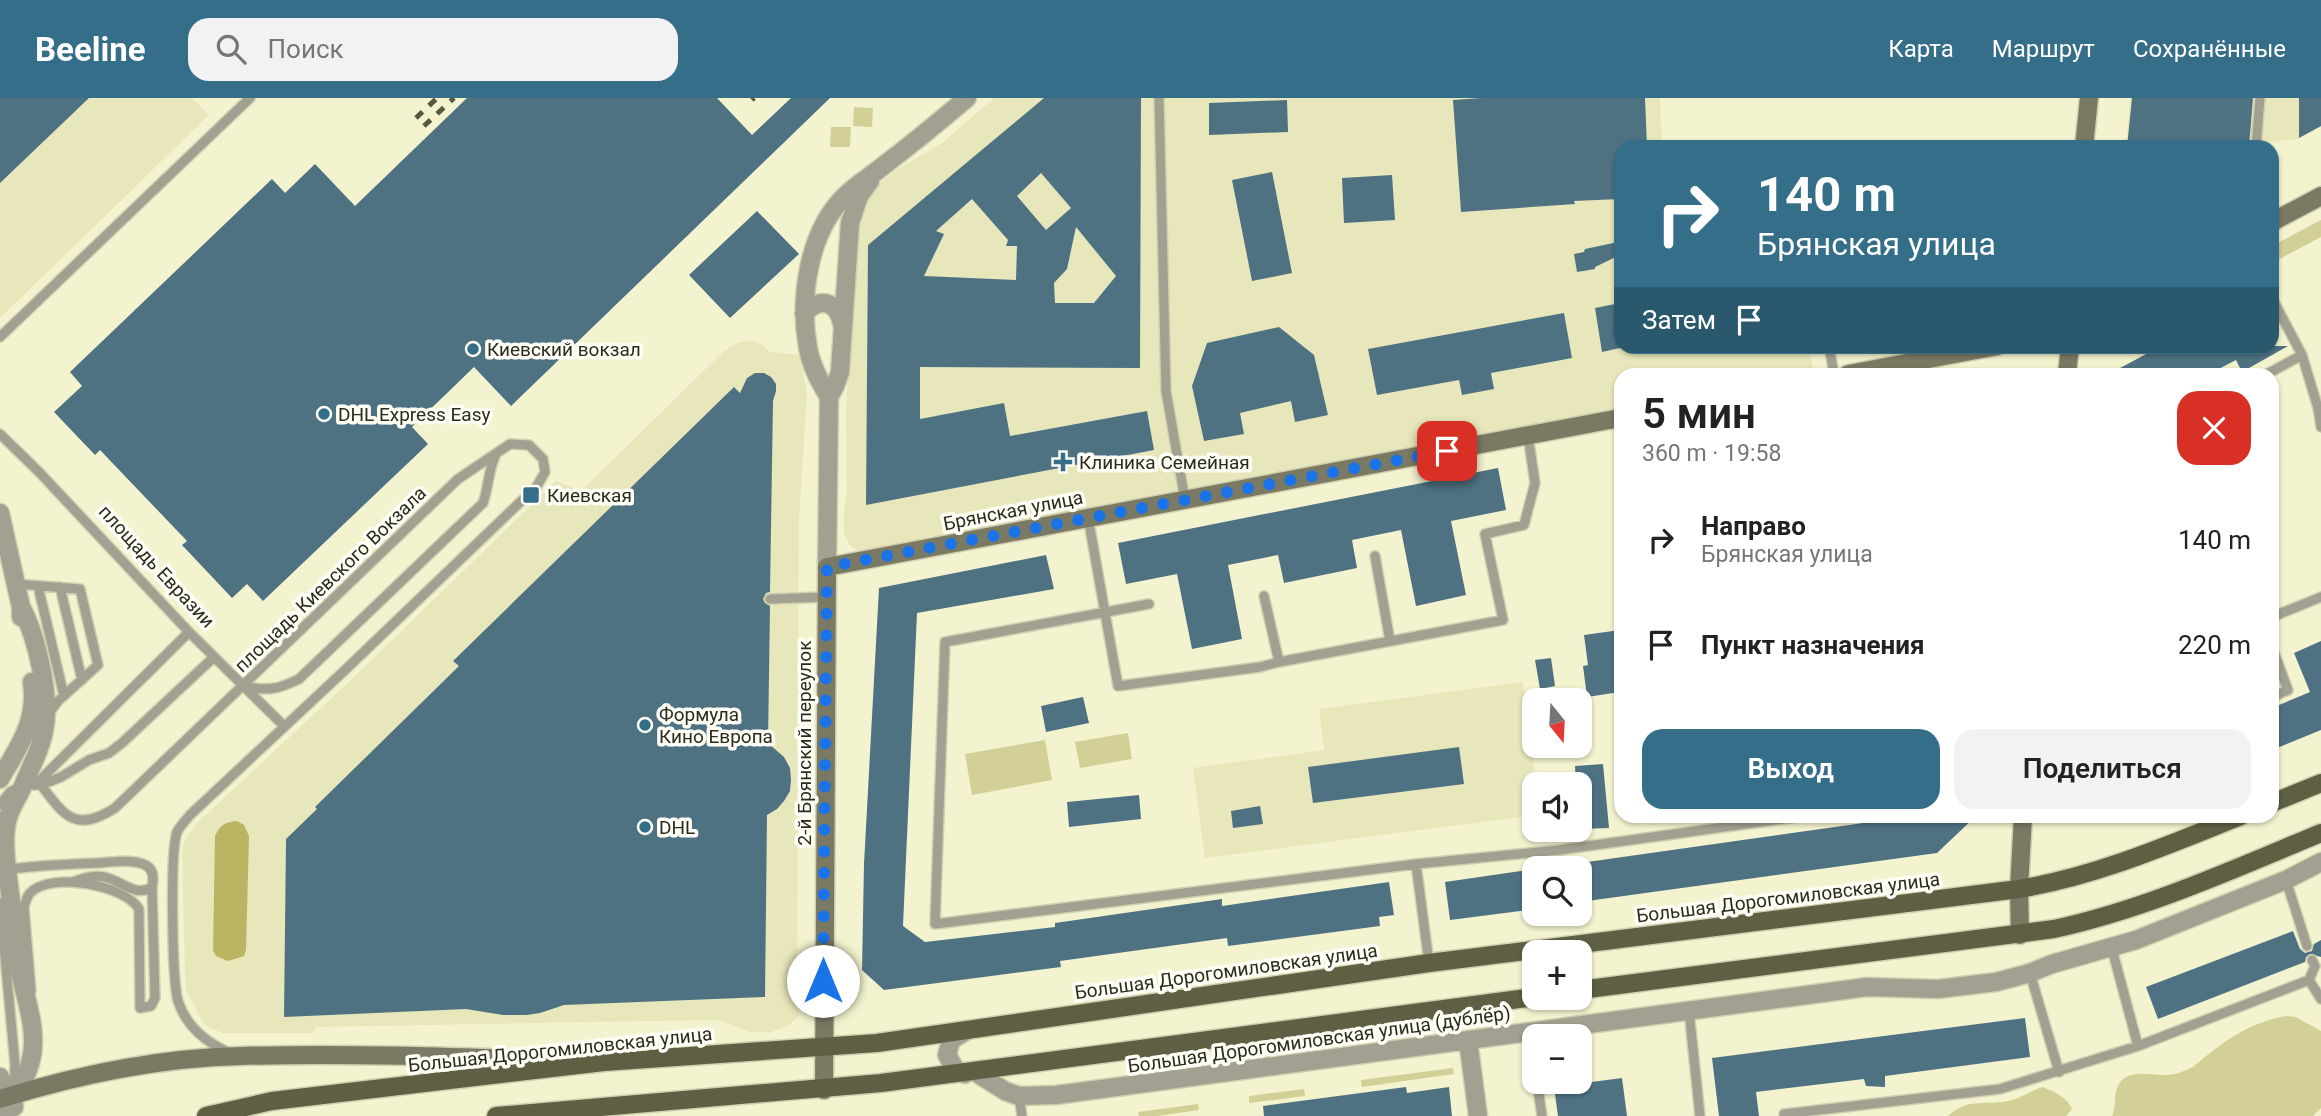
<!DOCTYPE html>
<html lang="ru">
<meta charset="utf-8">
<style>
:root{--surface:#fff;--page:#f2f2f2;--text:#222;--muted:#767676;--accent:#356e88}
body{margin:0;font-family:Roboto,sans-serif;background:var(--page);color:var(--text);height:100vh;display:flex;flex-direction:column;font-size:26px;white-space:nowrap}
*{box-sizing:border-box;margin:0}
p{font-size:23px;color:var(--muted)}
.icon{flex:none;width:38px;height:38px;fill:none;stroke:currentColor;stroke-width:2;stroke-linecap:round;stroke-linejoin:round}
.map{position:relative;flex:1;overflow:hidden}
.sheet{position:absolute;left:1614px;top:270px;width:665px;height:455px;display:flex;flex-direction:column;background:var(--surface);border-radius:21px;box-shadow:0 2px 5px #0004}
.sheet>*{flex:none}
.banner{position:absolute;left:1614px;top:42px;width:665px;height:214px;border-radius:21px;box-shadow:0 2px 5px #0004;background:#356e88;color:#fff;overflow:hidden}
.needle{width:46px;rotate:162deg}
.fabs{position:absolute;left:1522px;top:590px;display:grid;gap:14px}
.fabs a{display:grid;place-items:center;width:70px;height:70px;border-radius:14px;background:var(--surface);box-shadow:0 2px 5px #0004;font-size:35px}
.pin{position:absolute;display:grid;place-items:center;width:60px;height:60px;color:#fff;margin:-30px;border-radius:14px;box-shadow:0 4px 10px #0006}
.me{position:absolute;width:77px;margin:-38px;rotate:0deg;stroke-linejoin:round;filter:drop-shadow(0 0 5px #0008)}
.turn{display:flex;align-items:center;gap:24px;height:147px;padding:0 28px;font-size:32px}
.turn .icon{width:91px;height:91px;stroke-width:2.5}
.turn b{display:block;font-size:49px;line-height:60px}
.then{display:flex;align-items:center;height:66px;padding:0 28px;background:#0003;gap:14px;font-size:26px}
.round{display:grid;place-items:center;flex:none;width:74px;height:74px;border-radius:21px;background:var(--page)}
.head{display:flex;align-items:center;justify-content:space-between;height:119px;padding:0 28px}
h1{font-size:42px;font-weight:600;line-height:52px}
.primary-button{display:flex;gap:14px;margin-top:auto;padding:14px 28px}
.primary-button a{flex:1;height:80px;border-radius:21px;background:var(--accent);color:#fff;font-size:28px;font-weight:600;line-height:80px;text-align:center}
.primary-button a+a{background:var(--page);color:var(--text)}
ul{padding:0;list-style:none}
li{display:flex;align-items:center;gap:21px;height:105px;padding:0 28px}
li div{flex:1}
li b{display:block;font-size:26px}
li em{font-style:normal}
header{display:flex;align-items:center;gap:42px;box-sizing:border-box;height:98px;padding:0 35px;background:var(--accent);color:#fff}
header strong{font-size:33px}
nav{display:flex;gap:38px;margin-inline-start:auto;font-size:24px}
.search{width:490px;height:63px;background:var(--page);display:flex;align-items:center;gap:18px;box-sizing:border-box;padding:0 24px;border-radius:21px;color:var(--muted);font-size:26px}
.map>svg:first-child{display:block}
.built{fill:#e8e7bb}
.green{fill:#d2d097}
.water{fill:#b9b563}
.building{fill:#4f7283;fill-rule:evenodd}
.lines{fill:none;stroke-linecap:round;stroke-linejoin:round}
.lane-casing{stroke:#d0cfaf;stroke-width:12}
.street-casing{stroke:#d0cfaf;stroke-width:21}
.secondary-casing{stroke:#d0cfaf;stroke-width:21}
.primary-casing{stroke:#d0cfaf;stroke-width:21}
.lane{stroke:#a1a091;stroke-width:9}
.street{stroke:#a1a091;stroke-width:18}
.secondary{stroke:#7a7a64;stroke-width:18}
.primary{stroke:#5f5f44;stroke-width:18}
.rail{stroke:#575744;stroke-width:5;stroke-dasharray:9 9;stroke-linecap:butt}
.route{stroke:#1a73e8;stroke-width:12;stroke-dasharray:0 21.6}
.poi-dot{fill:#356e88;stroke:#fefef7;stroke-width:2.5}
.labels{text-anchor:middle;stroke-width:7;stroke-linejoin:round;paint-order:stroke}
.poi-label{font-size:19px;fill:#2b2b1d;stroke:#fefef7;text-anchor:start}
.street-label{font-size:19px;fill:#2b2b1d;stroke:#fefef7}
</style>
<header>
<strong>Beeline</strong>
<div class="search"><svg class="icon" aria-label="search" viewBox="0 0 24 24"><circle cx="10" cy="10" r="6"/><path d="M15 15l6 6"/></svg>Поиск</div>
<nav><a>Карта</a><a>Маршрут</a><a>Сохранённые</a></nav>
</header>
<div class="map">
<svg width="2321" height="1018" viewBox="0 0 2321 1018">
<rect width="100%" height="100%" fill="#f4f3cf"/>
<!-- built -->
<path class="built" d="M 0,0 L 192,0 L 209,17 L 0,220 Z
M 994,0 L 1660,0 L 1662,49 L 1620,49 L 1620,248 L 1809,249 L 1814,276 L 1620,276 L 1620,313 L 866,454 L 857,453 L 849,446 L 844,435 L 844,412 L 847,395 L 846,318 L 850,226 L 857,124 L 869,94 L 895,73 L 942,45 Z
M 2130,0 L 2321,0 L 2321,29 L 2297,41 L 2271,44 L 2262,49 L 2126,49 Z
M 752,243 L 763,247 L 769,254 L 799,257 L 807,294 L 799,423 L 797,882 L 803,890 L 802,905 L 797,920 L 786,929 L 771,934 L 750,934 L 718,922 L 711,922 L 317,929 L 312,935 L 224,935 L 211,931 L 203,925 L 186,892 L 185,877 L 182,755 L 184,744 L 195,727 L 352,581 L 556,383 L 581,393 L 724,253 L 739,244 Z
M 1523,584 L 1536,686 L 1535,717 L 1205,760 L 1193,670 L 1324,652 L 1319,611 Z"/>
<!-- green -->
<path class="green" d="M 854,9 L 873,10 L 872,29 L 853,28 Z
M 831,29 L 851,29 L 850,49 L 830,49 Z
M 2321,122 L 2321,139 L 2272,165 L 2272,148 Z
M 1128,635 L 1132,661 L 1080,670 L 1075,644 Z
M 1045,642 L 1052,682 L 972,697 L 965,656 Z
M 2286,918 L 2296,919 L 2321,933 L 2321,1010 L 2313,1018 L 2112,1018 C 2117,1008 2113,995 2119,986 C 2130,970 2151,978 2166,977 C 2176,977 2184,973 2193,969 C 2221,945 2249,924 2286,918 Z
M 1453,970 L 1454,976 L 1362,989 L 1361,982 Z
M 2043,989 C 2056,995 2066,998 2072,1011 L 2066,1018 L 1948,1018 C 1970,998 1986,1009 2012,1002 C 2023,999 2031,992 2043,989 Z
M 1304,991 L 1305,998 L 1249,1005 L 1249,998 Z
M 1198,1006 L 1199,1012 L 1158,1018 L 1139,1018 L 1138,1014 Z"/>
<!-- water -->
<path class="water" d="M 237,723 L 244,727 L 249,738 L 246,852 L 244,858 L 228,863 L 216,858 L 213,852 L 215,738 C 220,727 225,724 237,723 Z"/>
<!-- building -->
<path class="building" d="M 0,0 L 89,0 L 0,85 Z
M 467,0 L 717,0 L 752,37 L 791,0 L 830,0 L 511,308 L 474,269 L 412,329 L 428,346 L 263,503 L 247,486 L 232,500 L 182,447 L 187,443 L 100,352 L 95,357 L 54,314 L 82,288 L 70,274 L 272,81 L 285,95 L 315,66 L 355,108 Z
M 1044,0 L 1141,0 L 1140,270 L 920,269 L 920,321 L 1004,305 L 1010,338 L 1147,313 L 1154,352 L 866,407 L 868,147 ZM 1041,75 L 1071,110 L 1046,132 L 1017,98 ZM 972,101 L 1008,142 L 1006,148 L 1017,148 L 1016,182 L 924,178 L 944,136 L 936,133 ZM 1076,129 L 1116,178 L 1094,205 L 1055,205 L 1054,185 L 1067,171 Z
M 1481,0 L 1645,0 L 1647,49 L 1620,49 L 1620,101 L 1574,103 L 1575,106 L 1461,114 L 1453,2 Z
M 2132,0 L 2253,0 L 2249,49 L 2127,49 Z
M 2299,0 L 2321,0 L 2321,28 L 2299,40 Z
M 1287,2 L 1288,34 L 1209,37 L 1209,5 Z
M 1272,74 L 1292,175 L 1252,183 L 1232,82 Z
M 1392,77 L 1395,122 L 1344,125 L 1342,80 Z
M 757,113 L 799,156 L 730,220 L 689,177 Z
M 1618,144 L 1620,157 L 1595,169 L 1595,171 L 1577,174 L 1574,156 L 1584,154 L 1585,151 Z
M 1620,205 L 1620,250 L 1602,254 L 1595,210 Z
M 1564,215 L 1572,260 L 1491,275 L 1494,291 L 1462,297 L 1459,282 L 1377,297 L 1368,251 Z
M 1279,229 L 1314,257 L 1328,317 L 1295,324 L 1291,303 L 1240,315 L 1244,336 L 1204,343 L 1192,288 L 1207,245 Z
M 2161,248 L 2288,248 L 2242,274 L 2236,262 L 2209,276 L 2109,276 Z
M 755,275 L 764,275 L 771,279 L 776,286 L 776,293 L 773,303 L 770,494 L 766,495 L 763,501 L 765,505 L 770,508 L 768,645 L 784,659 L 790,670 L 791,682 L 790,693 L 784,703 L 777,711 L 767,717 L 765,899 L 564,907 L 540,915 L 527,917 L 503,917 L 466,911 L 284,919 L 286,741 L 317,711 L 315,709 L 459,568 L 453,563 L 734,289 L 740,295 L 747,280 Z
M 1498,370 L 1506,412 L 1451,423 L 1466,497 L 1416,508 L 1401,432 L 1352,442 L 1357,470 L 1284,485 L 1278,457 L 1228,467 L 1242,541 L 1192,551 L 1177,476 L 1126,486 L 1118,445 Z
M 1046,457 L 1054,491 L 917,515 L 903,828 L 925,844 L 1055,829 L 1055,825 L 1222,801 L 1222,808 L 1389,784 L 1394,817 L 1379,819 L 1380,828 L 1228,848 L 1227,840 L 1060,863 L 1061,869 L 884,892 L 862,872 L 864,766 L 879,490 Z
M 1620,532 L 1620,594 L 1587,599 L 1583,568 L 1588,567 L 1584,537 Z
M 2321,543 L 2321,632 L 2272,652 L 2272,610 L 2310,594 L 2294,555 Z
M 1551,560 L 1555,588 L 1540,591 L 1535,562 Z
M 1083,599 L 1089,625 L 1046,634 L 1041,608 Z
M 1459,649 L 1464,686 L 1313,705 L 1308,669 Z
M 1603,666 L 1609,730 L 1580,731 L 1580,686 L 1576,686 L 1575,668 Z
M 1139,697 L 1141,721 L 1069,729 L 1067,704 Z
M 1260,708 L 1263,726 L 1233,730 L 1231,713 Z
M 1913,718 L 1976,718 L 1937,755 L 1580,804 L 1580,765 Z
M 1535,771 L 1535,811 L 1450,822 L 1445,784 Z
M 2293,833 L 2300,851 L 2305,855 L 2312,853 L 2314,846 L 2321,842 L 2321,859 L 2310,856 L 2306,859 L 2305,864 L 2158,921 L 2146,889 Z
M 2025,920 L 2030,959 L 1885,978 L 1885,989 L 1866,988 L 1864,981 L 1756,994 L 1759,1018 L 1719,1018 L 1712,960 Z
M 1622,980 L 1627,1018 L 1558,1018 L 1554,989 Z
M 1406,989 L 1407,995 L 1449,989 L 1452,1018 L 1264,1018 L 1263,1008 Z"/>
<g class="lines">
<!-- lane casing -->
<g class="lane-casing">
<path id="lane" d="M 1159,0 L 1166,293 L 1185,402
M 2256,49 L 2260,0
M 2272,200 L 2302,257 L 2318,310 L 2321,329
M 0,239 L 250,0
M 1829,248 L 1834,276
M 2267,276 L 2302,257
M 0,336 L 39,374 L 189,534 L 284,628
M 1088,419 L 1118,588 L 1260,569 L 1279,564 L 1264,498
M 1375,458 L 1390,543
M 16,486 L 80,491 L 98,567 L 58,603 L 47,618
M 38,488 L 64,598
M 60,489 L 82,582
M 770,501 L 826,499
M 1149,506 L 945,544 L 935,826 L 1416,766 L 1559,752 L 1804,718
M 2272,519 L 2321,499
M 2272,549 L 2288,592 L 2272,599
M 1279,564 L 1503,522 L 1485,436 L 1524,427 L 1535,385 L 1528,338
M 243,588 C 267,593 277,592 299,581 L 483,405 C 489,388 488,372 496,356
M 35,687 L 189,534
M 41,687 C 65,719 76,735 115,710 L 458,381 L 510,346 L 529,347 L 543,361 L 545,374 L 537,388 L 344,573 L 190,717 C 186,722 180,728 177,734 C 170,754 172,881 178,903 C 186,928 207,945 230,955
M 0,707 L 10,694 L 24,687 L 41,687 L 61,679 L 89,662 L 109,655 L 122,645 L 214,559
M 1416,766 L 1429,865
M 5,772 C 36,767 68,766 99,765 C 113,764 130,761 143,766 C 154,770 154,780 152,789 L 155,900 L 151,908 L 140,910 L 139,811 C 125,787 51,773 30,795 C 26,800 25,805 24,810 L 31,893
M 2286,782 L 2307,848
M 75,783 C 85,780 94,777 104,779 C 121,782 135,800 152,789
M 0,805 L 15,966 L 14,992
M 2112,851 L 2138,948 L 2309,882
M 2312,862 L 2315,868 L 2309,882 L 2321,901
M 2030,875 L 2059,974
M 1689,913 L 1700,1018
M 1531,934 L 1535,963
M 1537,984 L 1542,1018
M 1019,998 L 1022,1018
M 1784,1018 L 1784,1016 L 2000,991 L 2138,948"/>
</g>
<!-- street casing -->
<g class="street-casing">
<path id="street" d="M 804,216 C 819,198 838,203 842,226
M 829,299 L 835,288 L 840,274 L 850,125 L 859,98 L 870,83
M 0,415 L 21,509 L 21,519
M 827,469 L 829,299 C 820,284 811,268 808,250 C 799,201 808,134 845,98 C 856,87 871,78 883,68 C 912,46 940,23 967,0
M 0,681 C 19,648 38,623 32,584
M 1468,942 L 1478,1018
M 975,974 L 1005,993 L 1019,998 L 1056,997 L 1867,889 L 1938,891 L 1996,884 L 2030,875 L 2052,866 L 2136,842 L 2286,782 L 2321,764
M 965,976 L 955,971 L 947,957 L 951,942 L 966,933
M 0,979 L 4,988 L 13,997 L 14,1009
M 1,1018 C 12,1000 26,983 31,962 C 38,934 26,902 20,874 C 16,853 15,831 12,810 C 9,788 5,764 5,742 C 5,713 16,706 25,683 C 32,667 41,650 44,633 C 51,600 37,539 21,509"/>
</g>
<!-- secondary casing -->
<g class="secondary-casing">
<path id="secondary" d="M 2084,49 L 2089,0
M 2272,124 L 2321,98
M 1848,276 L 1998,248
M 2067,276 L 2070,248
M 2020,837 L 2019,791 L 2023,718
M 824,992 L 827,469 L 1620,320
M 0,1001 C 77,977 159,960 240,958 C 350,955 459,959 569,963"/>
</g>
<!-- primary casing -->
<g class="primary-casing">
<path id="primary" d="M 2272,705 L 2321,685
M 1580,892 L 2054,831 C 2146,811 2234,771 2321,735
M 206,1018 L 272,1003 L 604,964 L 877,945 L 1429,865 L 2019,791 C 2097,778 2168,747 2241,718
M 496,1018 L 881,985 L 1535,899"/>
</g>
<!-- lane -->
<use href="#lane" class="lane"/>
<!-- street -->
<use href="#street" class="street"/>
<!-- secondary -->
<use href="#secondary" class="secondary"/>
<!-- primary -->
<use href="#primary" class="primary"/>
<!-- rail -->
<path class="rail" d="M 752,2 L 754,0
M 416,20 L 437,0
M 424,28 L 454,0"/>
</g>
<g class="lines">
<!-- route -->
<path class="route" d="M 823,883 L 827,469 L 1447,353"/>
</g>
<!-- markers -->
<g class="poi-dot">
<circle cx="473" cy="251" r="7"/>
<circle cx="324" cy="316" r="7"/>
<path d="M1059.5 353.5h7v7h7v7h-7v7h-7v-7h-7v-7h7z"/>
<rect x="522" y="388" width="18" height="18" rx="3.5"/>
<circle cx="645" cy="627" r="7"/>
<circle cx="645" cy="729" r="7"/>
</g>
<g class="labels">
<!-- poi labels -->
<g class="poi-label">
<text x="487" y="258">Киевский вокзал</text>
<text x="338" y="323">DHL Express Easy</text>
<text x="1079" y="371">Клиника Семейная</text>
<text x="547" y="404">Киевская</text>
<text x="659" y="623">Формула<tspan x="659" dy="22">Кино Европа</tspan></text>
<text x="659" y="736">DHL</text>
</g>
<!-- street labels -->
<g class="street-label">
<text transform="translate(1013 412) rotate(-11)" y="7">Брянская улица</text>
<text transform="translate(157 468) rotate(47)" y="7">площадь Евразии</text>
<text transform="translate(330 481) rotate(-44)" y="7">площадь Киевского Вокзала</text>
<text transform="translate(804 645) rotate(-90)" y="7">2-й Брянский переулок</text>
<text transform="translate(1788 799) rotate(-7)" y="7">Большая Дорогомиловская улица</text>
<text transform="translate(1226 873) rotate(-8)" y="7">Большая Дорогомиловская улица</text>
<text transform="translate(1319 941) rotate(-8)" y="7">Большая Дорогомиловская улица (дублёр)</text>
<text transform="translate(560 951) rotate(-6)" y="7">Большая Дорогомиловская улица</text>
</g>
</g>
</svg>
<div class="fabs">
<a><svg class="needle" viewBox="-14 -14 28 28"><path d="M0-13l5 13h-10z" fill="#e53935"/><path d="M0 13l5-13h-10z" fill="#767676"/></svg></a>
<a><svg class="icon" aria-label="sound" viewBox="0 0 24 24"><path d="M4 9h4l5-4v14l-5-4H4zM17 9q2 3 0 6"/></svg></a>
<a><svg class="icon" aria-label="search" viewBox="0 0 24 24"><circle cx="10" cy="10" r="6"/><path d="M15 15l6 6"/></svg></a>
<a>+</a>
<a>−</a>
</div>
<div class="pin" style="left:1447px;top:353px;background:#d93025"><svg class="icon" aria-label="arrive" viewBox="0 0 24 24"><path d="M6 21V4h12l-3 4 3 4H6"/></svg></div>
<svg class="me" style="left:823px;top:883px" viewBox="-20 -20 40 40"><circle r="19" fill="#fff"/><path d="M0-13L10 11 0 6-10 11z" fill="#1a73e8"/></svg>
<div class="banner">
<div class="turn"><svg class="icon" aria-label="right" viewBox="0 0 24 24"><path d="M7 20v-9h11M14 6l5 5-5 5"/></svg><div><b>140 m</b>Брянская улица</div></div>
<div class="then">Затем<svg class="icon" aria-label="arrive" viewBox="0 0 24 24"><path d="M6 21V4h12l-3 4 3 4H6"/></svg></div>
</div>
<section class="sheet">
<div class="head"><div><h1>5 мин</h1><p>360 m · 19:58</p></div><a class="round" style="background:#d93025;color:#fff"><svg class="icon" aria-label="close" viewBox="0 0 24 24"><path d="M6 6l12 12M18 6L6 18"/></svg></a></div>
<ul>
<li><svg class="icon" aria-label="right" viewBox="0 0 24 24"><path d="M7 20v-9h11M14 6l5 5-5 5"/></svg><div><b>Направо</b><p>Брянская улица</p></div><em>140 m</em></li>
<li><svg class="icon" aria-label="arrive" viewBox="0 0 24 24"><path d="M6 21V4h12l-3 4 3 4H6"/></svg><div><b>Пункт назначения</b></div><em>220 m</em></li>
</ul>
<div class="primary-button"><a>Выход</a><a>Поделиться</a></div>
</section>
</div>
